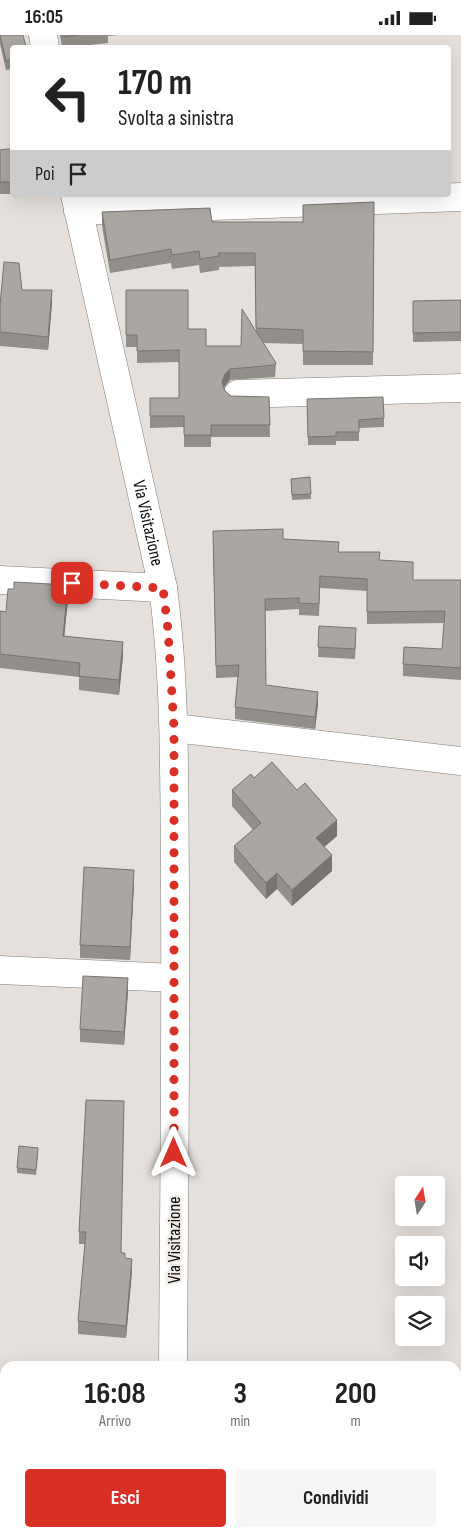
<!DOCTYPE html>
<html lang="it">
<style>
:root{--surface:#fff;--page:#f6f6f6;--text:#222;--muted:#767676;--accent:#d93025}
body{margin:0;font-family:"Sofia Sans Condensed",sans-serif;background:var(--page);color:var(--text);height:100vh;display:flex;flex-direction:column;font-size:19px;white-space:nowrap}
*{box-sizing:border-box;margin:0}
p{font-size:16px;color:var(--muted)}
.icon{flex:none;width:28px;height:28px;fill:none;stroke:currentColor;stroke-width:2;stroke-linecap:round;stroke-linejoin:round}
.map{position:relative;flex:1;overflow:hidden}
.sheet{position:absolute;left:0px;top:1326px;width:461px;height:176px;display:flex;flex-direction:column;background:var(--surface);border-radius:15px 15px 0 0;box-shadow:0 5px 20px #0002}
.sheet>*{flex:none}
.guide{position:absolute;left:10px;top:10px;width:441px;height:152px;border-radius:5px;box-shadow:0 5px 20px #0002;background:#fff;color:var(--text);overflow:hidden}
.needle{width:32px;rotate:12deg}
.tools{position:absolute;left:395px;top:1141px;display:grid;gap:10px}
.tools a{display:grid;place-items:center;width:50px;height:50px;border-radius:5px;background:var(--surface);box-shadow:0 5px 20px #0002;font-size:25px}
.pin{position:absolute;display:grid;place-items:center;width:42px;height:42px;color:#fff;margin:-21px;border-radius:10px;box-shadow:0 2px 8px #0006}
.me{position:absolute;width:55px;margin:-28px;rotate:0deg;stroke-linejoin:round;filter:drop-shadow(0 0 4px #0008)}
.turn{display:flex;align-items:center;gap:18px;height:105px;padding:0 25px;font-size:22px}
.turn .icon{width:65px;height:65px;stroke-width:2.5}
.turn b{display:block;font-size:35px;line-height:42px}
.then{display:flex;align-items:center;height:48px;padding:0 25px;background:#0003;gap:10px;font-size:19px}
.eta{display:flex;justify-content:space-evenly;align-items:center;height:85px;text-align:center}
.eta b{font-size:30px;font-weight:700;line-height:35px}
.action{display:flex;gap:10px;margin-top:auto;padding:10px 25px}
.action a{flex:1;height:58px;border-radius:5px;background:var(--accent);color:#fff;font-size:20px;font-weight:700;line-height:58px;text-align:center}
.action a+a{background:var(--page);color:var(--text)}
.status{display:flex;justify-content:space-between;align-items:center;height:35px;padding:0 25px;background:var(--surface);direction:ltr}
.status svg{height:14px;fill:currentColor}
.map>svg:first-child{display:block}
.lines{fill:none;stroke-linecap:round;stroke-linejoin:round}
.minor-casing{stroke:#807c77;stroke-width:29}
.minor{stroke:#fff;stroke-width:28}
.wall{fill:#928f8a}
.shaded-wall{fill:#777471}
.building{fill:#aaa6a1;stroke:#777471}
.route{stroke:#d93025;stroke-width:9;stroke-dasharray:0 16.2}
.labels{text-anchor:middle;stroke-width:5;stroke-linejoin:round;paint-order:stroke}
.street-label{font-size:18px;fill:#0e0c0b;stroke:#f2ede9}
</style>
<div class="status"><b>16:05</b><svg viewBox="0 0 49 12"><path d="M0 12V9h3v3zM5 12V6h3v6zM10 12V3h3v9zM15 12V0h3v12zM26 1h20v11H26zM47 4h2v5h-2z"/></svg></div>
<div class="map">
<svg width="461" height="1502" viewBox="0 0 461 1502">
<rect width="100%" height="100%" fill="#e5e0db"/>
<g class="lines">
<!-- minor casing -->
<g class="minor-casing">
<g id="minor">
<path d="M 43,0 L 45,12"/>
<path id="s1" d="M 75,160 L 163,553 C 176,651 174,751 175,850 C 176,1010 174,1171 173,1331"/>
<path d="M 78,176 L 461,162"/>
<path d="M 238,359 L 461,353"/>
<path d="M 0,545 L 163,553"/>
<path d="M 174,693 L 461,726"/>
<path d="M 0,935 L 175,943"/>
<path d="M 173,1502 L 173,1498"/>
</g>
</g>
<!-- minor -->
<use href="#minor" class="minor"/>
</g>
<!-- wall -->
<path class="wall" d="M 0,0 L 12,12 L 12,34 L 6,35 L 0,9 Z
M 60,0 L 118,0 L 108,1 L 108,8 L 73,12 L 62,12 Z
M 449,96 L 450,130 L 450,143 L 449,143 Z
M 12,114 L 12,159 L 0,159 L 0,115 Z
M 374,167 L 373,330 L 303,330 L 303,309 L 263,308 L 276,328 L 275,342 L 230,345 L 225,351 L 224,353 L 225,356 L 231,361 L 269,362 L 270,402 L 211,402 L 211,412 L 184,412 L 184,392 L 150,393 L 150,363 L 179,363 L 179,327 L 137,328 L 137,312 L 126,312 L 126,255 L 188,294 L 206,311 L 241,311 L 256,295 L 255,231 L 219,232 L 219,235 L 200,238 L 199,230 L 172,234 L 171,228 L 110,238 L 102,191 L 102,177 L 212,187 L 303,187 Z
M 22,255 L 52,268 L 48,315 L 0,311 L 0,270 Z
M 461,265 L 461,306 L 413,307 L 413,266 Z
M 307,364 L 384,383 L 384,392 L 359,393 L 359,406 L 336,406 L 336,410 L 308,410 Z
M 310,442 L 311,464 L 292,465 L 291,444 Z
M 283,504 L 339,517 L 380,525 L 413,545 L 461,545 L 461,645 L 403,641 L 403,629 L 442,614 L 444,588 L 367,589 L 367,556 L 320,553 L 319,581 L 299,580 L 299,574 L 265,576 L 266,650 L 318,669 L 315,694 L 235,684 L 235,672 L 238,642 L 216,643 L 213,508 Z
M 68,564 L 64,601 L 123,621 L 119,660 L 79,655 L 79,642 L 0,633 L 0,576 L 6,577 Z
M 319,591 L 356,602 L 355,624 L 318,622 Z
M 254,743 L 337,801 L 324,812 L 332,836 L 292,871 L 277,854 L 266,864 L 234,827 L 234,811 L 253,795 L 232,771 L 232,755 Z
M 134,848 L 130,925 L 80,923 L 80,910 Z
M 128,956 L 124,1010 L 80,1007 L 80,994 Z
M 86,1065 L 122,1218 L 125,1223 L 132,1236 L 126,1303 L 78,1299 L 78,1286 L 85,1209 L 79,1209 L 79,1197 Z
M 38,1118 L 36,1140 L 17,1138 L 17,1133 Z
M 20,1498 L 135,1498 L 135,1502 L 48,1502 L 20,1500 Z"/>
<!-- shaded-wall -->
<path class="shaded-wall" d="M 52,255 L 52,268 L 48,315 L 48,302 Z
M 230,334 L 230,345 L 225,351 L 222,359 L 222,347 L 225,339 Z
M 68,550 L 68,564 L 63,615 L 63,601 Z
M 123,607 L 123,621 L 119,660 L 119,645 Z
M 318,657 L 318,669 L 315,694 L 315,682 Z
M 337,785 L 337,801 L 316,819 L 316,803 Z
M 332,820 L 332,836 L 292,871 L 292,855 Z
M 134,835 L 134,848 L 130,925 L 130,912 Z
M 277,838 L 277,854 L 266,864 L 266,848 Z
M 128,943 L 128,956 L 124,1010 L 124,997 Z
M 132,1224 L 132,1236 L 126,1303 L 126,1291 Z"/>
<!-- building -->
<path class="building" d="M 0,0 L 23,0 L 26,12 L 12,12 L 12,24 L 6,26 Z
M 61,0 L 78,0 L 62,2 Z
M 449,96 L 450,130 L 449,130 Z
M 8,114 L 12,114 L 12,147 L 0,147 L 0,148 L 0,115 Z
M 374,167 L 373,317 L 303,316 L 303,295 L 256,293 L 255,218 L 218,218 L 219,221 L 200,224 L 199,216 L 172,220 L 171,214 L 110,225 L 102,177 L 210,173 L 212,187 L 303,187 L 303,170 Z
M 4,227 L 19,228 L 22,255 L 52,255 L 48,302 L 0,297 L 0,270 Z
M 126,255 L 188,255 L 188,294 L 206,294 L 206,311 L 241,311 L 242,274 L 276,328 L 275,330 L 230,334 L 225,339 L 222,347 L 225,356 L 231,361 L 269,362 L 270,390 L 211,390 L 211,400 L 184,400 L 184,381 L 150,381 L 150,363 L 179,363 L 179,315 L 137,316 L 137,300 L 126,300 Z
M 461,265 L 461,297 L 413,298 L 413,266 Z
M 383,362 L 384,383 L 359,385 L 359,397 L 336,397 L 336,401 L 308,402 L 307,364 Z
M 310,442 L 311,459 L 292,460 L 291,444 Z
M 283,494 L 283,504 L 339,507 L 338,517 L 380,517 L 379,525 L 413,527 L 413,545 L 461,545 L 461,633 L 403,629 L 404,612 L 442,614 L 445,576 L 367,577 L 367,544 L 320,541 L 319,569 L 299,568 L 299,563 L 265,564 L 266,650 L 318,657 L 315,682 L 235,672 L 239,630 L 216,631 L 213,496 Z
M 14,547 L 68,550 L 63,601 L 123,607 L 119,645 L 79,641 L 80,628 L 0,619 L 0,576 L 6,577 L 8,554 L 14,554 Z
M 319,591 L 356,593 L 355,614 L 318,612 Z
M 272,727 L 297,755 L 305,748 L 337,785 L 316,803 L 332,820 L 292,855 L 277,838 L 266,848 L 234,811 L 261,788 L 232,755 L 251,739 L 254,743 Z
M 84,832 L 134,835 L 130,912 L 80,910 Z
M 83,941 L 128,943 L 124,997 L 80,994 Z
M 86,1065 L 124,1066 L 121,1218 L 125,1218 L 125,1223 L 132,1224 L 126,1291 L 78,1286 L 86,1197 L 79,1197 Z
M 19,1111 L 38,1113 L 36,1135 L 17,1133 Z
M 72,1498 L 134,1498 L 134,1502 L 71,1502 Z"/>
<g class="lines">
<!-- route -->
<path class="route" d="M 72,548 L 163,553 L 168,595 L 174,693 L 174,1118"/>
</g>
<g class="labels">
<!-- street labels -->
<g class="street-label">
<text dy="6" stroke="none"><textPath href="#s1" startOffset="336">Via Visitazione</textPath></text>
<text transform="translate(174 1205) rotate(-90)" y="6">Via Visitazione</text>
</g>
</g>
</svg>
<div class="tools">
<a><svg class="needle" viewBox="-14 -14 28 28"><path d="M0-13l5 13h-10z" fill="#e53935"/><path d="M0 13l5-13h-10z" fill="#767676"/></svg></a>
<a><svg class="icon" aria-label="sound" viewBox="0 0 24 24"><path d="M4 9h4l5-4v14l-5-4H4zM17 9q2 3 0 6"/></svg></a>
<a><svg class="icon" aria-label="layers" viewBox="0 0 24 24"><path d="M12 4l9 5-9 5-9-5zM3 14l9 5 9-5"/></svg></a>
</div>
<div class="pin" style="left:72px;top:548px;background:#d93025"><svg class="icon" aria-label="arrive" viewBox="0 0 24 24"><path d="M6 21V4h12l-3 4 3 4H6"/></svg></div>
<svg class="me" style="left:174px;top:1118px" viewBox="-20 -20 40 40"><path d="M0-17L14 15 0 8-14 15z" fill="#d93025" stroke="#fff" stroke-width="4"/></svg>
<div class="guide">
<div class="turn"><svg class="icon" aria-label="left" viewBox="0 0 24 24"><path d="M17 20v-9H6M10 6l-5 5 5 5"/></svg><div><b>170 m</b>Svolta a sinistra</div></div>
<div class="then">Poi<svg class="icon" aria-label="arrive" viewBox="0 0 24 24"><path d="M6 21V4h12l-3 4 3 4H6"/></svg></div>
</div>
<section class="sheet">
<div class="eta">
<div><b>16:08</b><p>Arrivo</p></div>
<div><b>3</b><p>min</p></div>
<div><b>200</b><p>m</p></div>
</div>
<div class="action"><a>Esci</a><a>Condividi</a></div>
</section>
</div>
